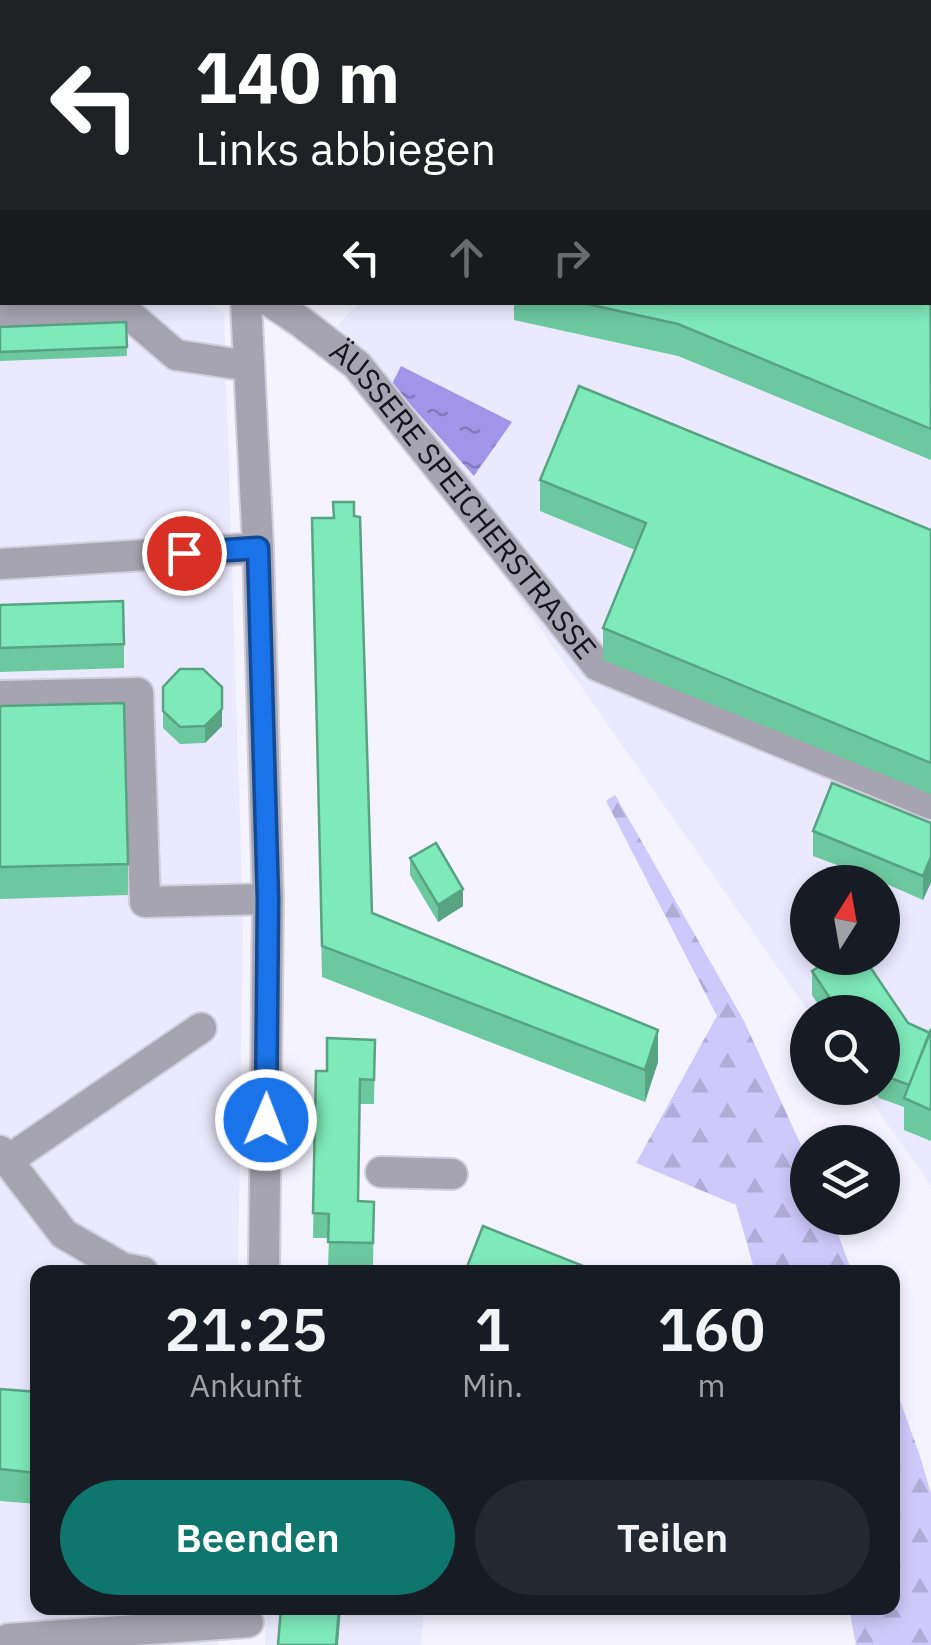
<!DOCTYPE html>
<html lang="de">
<meta charset="utf-8">
<style>
:root{--surface:#171b24;--page:#242831;--text:#f1f3f6;--muted:#9ea1a6;--accent:#0f766e}
body{margin:0;font-family:"IBM Plex Sans",sans-serif;background:var(--page);color:var(--text);height:100vh;display:flex;flex-direction:column;font-size:38px;white-space:nowrap}
*{box-sizing:border-box;margin:0}
p{font-size:32px;color:var(--muted)}
.icon{flex:none;width:55px;height:55px;fill:none;stroke:currentColor;stroke-width:2;stroke-linecap:round;stroke-linejoin:round}
.map{position:relative;flex:1;overflow:hidden}
.drawer{position:absolute;left:30px;top:1265px;width:870px;height:350px;display:flex;flex-direction:column;background:var(--surface);border-radius:20px;box-shadow:0 5px 15px #0003}
.drawer>*{flex:none}
.top-card{position:absolute;left:0px;top:0px;width:932px;height:305px;box-shadow:0 5px 15px #0003;background:#202124;color:#fff;overflow:hidden}
.needle{width:65px;rotate:11deg}
.fabs{position:absolute;left:790px;top:865px;display:grid;gap:20px}
.fabs a{display:grid;place-items:center;width:110px;height:110px;border-radius:50%;background:var(--surface);box-shadow:0 5px 15px #0003;font-size:50px}
.pin{position:absolute;display:grid;place-items:center;width:85px;height:85px;color:#fff;margin:-42px;border:5px solid #fff;border-radius:50%;box-shadow:0 2px 10px #0007}
.me{position:absolute;width:110px;margin:-55px;rotate:1deg;stroke-linejoin:round;filter:drop-shadow(0 0 8px #0008)}
.turn{display:flex;align-items:center;gap:35px;height:210px;padding:0 30px;font-size:45px}
.turn .icon{width:130px;height:130px;stroke-width:2.5}
.turn b{display:block;font-size:70px;line-height:85px}
.lanes{display:flex;align-items:center;height:95px;padding:0 30px;background:#0003;justify-content:center;gap:50px;direction:ltr}
.lanes .off{opacity:.35}
.eta{display:flex;justify-content:space-evenly;align-items:center;height:170px;text-align:center}
.eta b{font-size:60px;font-weight:600;line-height:70px}
.cta{display:flex;gap:20px;margin-top:auto;padding:20px 30px}
.cta a{flex:1;height:115px;border-radius:60px;background:var(--accent);color:#fff;font-size:40px;font-weight:600;line-height:115px;text-align:center}
.cta a+a{background:var(--page);color:var(--text)}
.map>svg:first-child{display:block}
.built{fill:#ebe9fe;fill-rule:evenodd}
.forest{fill:url(#forest-firs)}
.water{fill:url(#water-ripples)}
.lines{fill:none;stroke-linecap:round;stroke-linejoin:round}
.minor-casing{stroke:#d0cfdb;stroke-width:34}
.path{stroke:#84838d;stroke-width:5;stroke-dasharray:2.5 8;stroke-linecap:butt}
.minor{stroke:#a5a4b0;stroke-width:30}
.wall{fill:#6cc89f}
.shaded-wall{fill:#58a382}
.building{fill:#7ee9b9;stroke:#58a382;stroke-width:2.5}
.route-casing{stroke:#114b97;stroke-width:25}
.route{stroke:#1a73e8;stroke-width:18}
.labels{text-anchor:middle;stroke-width:8;stroke-linejoin:round;paint-order:stroke}
.street-label{font-size:30px;fill:#15141d;stroke:#fff}
</style>
<div class="map">
<svg width="931" height="1645" viewBox="0 0 931 1645">
<defs>
<pattern id="forest-firs" width="22" height="20" patternUnits="userSpaceOnUse" patternTransform="scale(2.5)"><rect width="22" height="20" fill="#cfc9fb"/><path d="M5 1l3.5 6h-7zM16 11l3.5 6h-7z" fill="#b1acd7"/></pattern>
<pattern id="water-ripples" width="26" height="14" patternUnits="userSpaceOnUse" patternTransform="scale(2.5)"><rect width="26" height="14" fill="#a294e8"/><path d="M2 4q2-2 4 0t4 0M15 11q2-2 4 0t4 0" fill="none" stroke="#8378bb"/></pattern>
</defs>
<rect width="100%" height="100%" fill="#f4f3ff"/>
<!-- built -->
<path class="built" d="M 931,231 L 931,1186 L 862,1088 L 882,1088 L 882,1012 L 809,1012 L 332,331 L 360,302 L 930,302 ZM 808,882 L 882,882 L 882,958 L 808,958 Z
M 0,261 L 2,261 L 2,302 L 207,302 L 224,312 L 243,918 L 238,1272 L 38,1272 L 38,1608 L 221,1608 L 218,1645 L 0,1645 Z
M 266,1608 L 424,1608 L 421,1645 L 265,1645 Z"/>
<!-- forest -->
<path class="forest" d="M 615,795 L 743,1019 L 807,1158 L 808,1218 L 832,1218 L 852,1272 L 755,1272 L 736,1205 L 636,1163 L 717,1016 L 606,801 Z
M 893,1381 L 920,1456 L 931,1494 L 931,1645 L 856,1645 L 849,1608 L 892,1608 Z"/>
<!-- water -->
<path class="water" d="M 401,366 L 512,422 L 474,476 L 392,384 Z"/>
<g class="lines">
<!-- minor casing -->
<g class="minor-casing">
<g id="minor">
<path d="M 459,0 L 465,2"/>
<path d="M 228,2 L 228,0"/>
<path d="M 794,2 L 795,0"/>
<path d="M 930,190 L 931,190"/>
<path d="M 246,302 L 258,548 L 268,899 L 264,1272"/>
<path id="s1" d="M 271,302 L 301,322 L 357,365 L 598,666 L 931,804"/>
<path d="M 0,315 L 125,311 L 176,355 L 249,366"/>
<path d="M 0,564 L 258,548"/>
<path d="M 0,696 L 138,693 L 145,902 L 268,899"/>
<path d="M 0,1151 L 64,1234 L 123,1268 L 143,1272"/>
<path d="M 7,1161 L 201,1028"/>
<path d="M 381,1172 L 452,1174"/>
<path d="M 8,1645 L 8,1639 L 248,1622"/>
</g>
</g>
<!-- path -->
<path class="path" d="M 195,0 L 196,2"/>
<!-- minor -->
<use href="#minor" class="minor"/>
</g>
<!-- wall -->
<path class="wall" d="M 555,0 L 772,0 L 771,2 L 561,2 Z
M 931,205 L 931,460 L 678,356 L 514,320 L 514,302 L 930,302 Z
M 126,322 L 127,356 L 0,361 L 0,327 Z
M 540,480 L 931,530 L 931,794 L 603,660 L 603,628 L 635,550 L 540,511 Z
M 333,502 L 372,913 L 658,1062 L 645,1102 L 322,977 L 312,518 L 333,518 Z
M 0,605 L 124,644 L 124,668 L 0,672 Z
M 163,687 L 222,687 L 222,726 L 205,743 L 180,744 L 163,728 Z
M 0,706 L 128,864 L 128,895 L 0,899 Z
M 931,823 L 931,882 L 923,900 L 882,882 L 813,856 L 813,831 Z
M 410,858 L 463,906 L 438,922 L 410,875 Z
M 812,971 L 908,1023 L 930,1033 L 931,1029 L 931,1141 L 904,1130 L 904,1107 L 879,1098 L 872,1088 L 882,1088 L 882,1012 L 823,1012 L 812,995 Z
M 375,1040 L 374,1104 L 360,1104 L 358,1201 L 374,1202 L 373,1268 L 328,1267 L 329,1238 L 313,1238 L 316,1071 L 327,1071 Z
M 0,1389 L 38,1392 L 37,1504 L 0,1501 Z"/>
<!-- shaded-wall -->
<path class="shaded-wall" d="M 222,709 L 222,726 L 205,743 L 205,726 Z
M 931,857 L 931,882 L 923,900 L 923,876 Z
M 463,889 L 463,906 L 438,922 L 438,905 Z
M 658,1030 L 658,1062 L 645,1102 L 645,1070 Z
M 339,1608 L 341,1608 L 338,1645 L 336,1645 Z"/>
<!-- building -->
<path class="building" d="M 269,0 L 314,0 L 315,2 L 269,2 Z
M 701,0 L 760,0 L 759,2 L 708,2 Z
M 930,204 L 931,429 L 678,324 L 578,302 L 930,302 Z
M 0,259 L 2,259 L 2,282 L 0,282 Z
M 126,322 L 127,347 L 0,352 L 0,327 Z
M 579,386 L 931,530 L 931,763 L 603,628 L 646,523 L 540,480 Z
M 333,502 L 354,502 L 354,516 L 360,517 L 372,913 L 658,1030 L 645,1070 L 322,946 L 312,518 L 334,518 Z
M 123,601 L 124,644 L 0,648 L 0,605 Z
M 180,669 L 203,669 L 222,687 L 222,709 L 205,726 L 180,727 L 163,711 L 163,687 Z
M 124,703 L 128,864 L 0,867 L 0,706 Z
M 832,783 L 931,823 L 931,857 L 923,876 L 813,831 Z
M 436,843 L 463,889 L 438,905 L 410,858 Z
M 832,958 L 864,958 L 908,1023 L 930,1033 L 909,1085 L 882,1075 L 882,1012 L 839,1012 L 812,971 Z
M 931,1029 L 931,1110 L 904,1098 Z
M 327,1038 L 375,1040 L 374,1080 L 360,1079 L 358,1201 L 374,1202 L 373,1243 L 328,1242 L 329,1214 L 313,1213 L 316,1071 L 327,1071 Z
M 483,1226 L 598,1272 L 465,1272 Z
M 0,1389 L 38,1392 L 37,1473 L 0,1469 Z
M 281,1608 L 339,1608 L 336,1645 L 278,1645 Z"/>
<g class="lines">
<!-- route casing -->
<g class="route-casing">
<path id="route" d="M 184,553 L 258,548 L 268,900 L 266,1120"/>
</g>
<!-- route -->
<use href="#route" class="route"/>
</g>
<g class="labels">
<!-- street labels -->
<g class="street-label">
<text dy="10" stroke="none"><textPath href="#s1" startOffset="278">ÄUSSERE SPEICHERSTRASSE</textPath></text>
</g>
</g>
</svg>
<div class="fabs">
<a><svg class="needle" viewBox="-14 -14 28 28"><path d="M0-13l5 13h-10z" fill="#e53935"/><path d="M0 13l5-13h-10z" fill="#9ea1a6"/></svg></a>
<a><svg class="icon" aria-label="search" viewBox="0 0 24 24"><circle cx="10" cy="10" r="6"/><path d="M15 15l6 6"/></svg></a>
<a><svg class="icon" aria-label="layers" viewBox="0 0 24 24"><path d="M12 4l9 5-9 5-9-5zM3 14l9 5 9-5"/></svg></a>
</div>
<div class="pin" style="left:184px;top:553px;background:#d93025"><svg class="icon" aria-label="arrive" viewBox="0 0 24 24"><path d="M6 21V4h12l-3 4 3 4H6"/></svg></div>
<svg class="me" style="left:266px;top:1120px" viewBox="-20 -20 40 40"><circle r="17" fill="#1a73e8" stroke="#fff" stroke-width="3"/><path d="M0-11L8 9 0 5-8 9z" fill="#fff"/></svg>
<div class="top-card">
<div class="turn"><svg class="icon" aria-label="left" viewBox="0 0 24 24"><path d="M17 20v-9H6M10 6l-5 5 5 5"/></svg><div><b>140 m</b>Links abbiegen</div></div>
<div class="lanes"><svg class="icon" aria-label="left" viewBox="0 0 24 24"><path d="M17 20v-9H6M10 6l-5 5 5 5"/></svg><svg class="icon off" aria-label="ahead" viewBox="0 0 24 24"><path d="M12 20V5M6 11l6-6 6 6"/></svg><svg class="icon off" aria-label="right" viewBox="0 0 24 24"><path d="M7 20v-9h11M14 6l5 5-5 5"/></svg></div>
</div>
<section class="drawer">
<div class="eta">
<div><b>21:25</b><p>Ankunft</p></div>
<div><b>1</b><p>Min.</p></div>
<div><b>160</b><p>m</p></div>
</div>
<div class="cta"><a>Beenden</a><a>Teilen</a></div>
</section>
</div>
